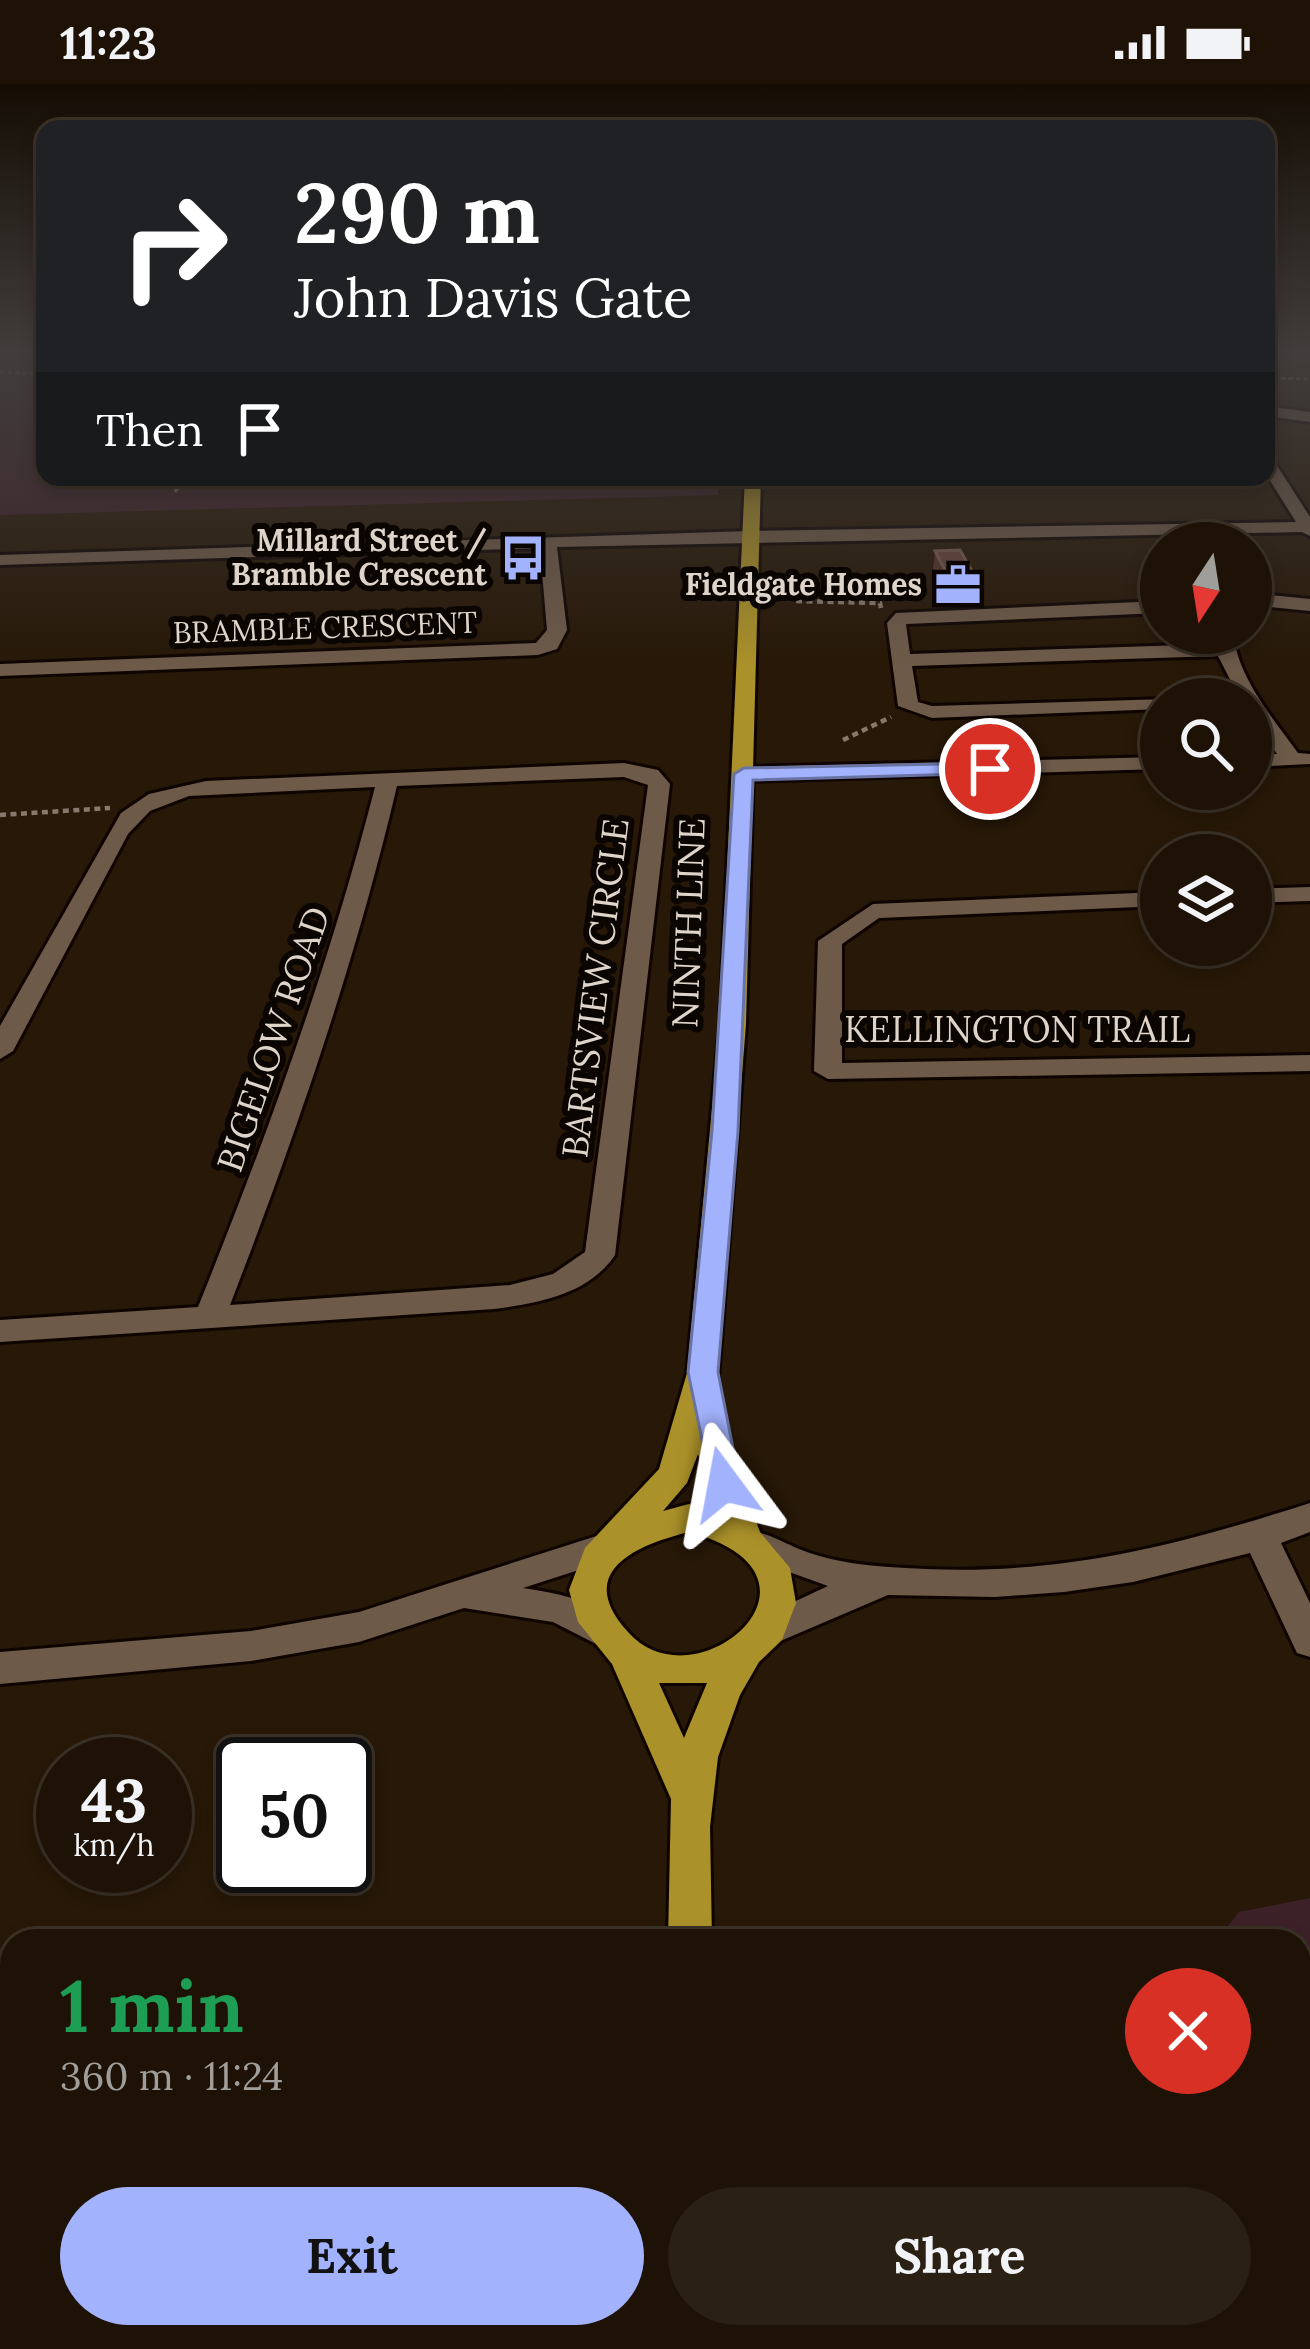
<!DOCTYPE html>
<meta charset="utf-8">
<style>
:root{--surface:#1d1205;--page:#2a2013;--text:#f1f3f6;--muted:#a09e9a;--line:#3b3227;--accent:#a2b2fd}
body{margin:0;font-family:Lora,serif;background:var(--page);color:var(--text);height:100vh;display:flex;flex-direction:column;font-size:45px;white-space:nowrap}
*{box-sizing:border-box;margin:0}
p{font-size:39px;color:var(--muted)}
.icon{flex:none;width:66px;height:66px;fill:none;stroke:currentColor;stroke-width:2;stroke-linecap:round;stroke-linejoin:round}
.map{position:relative;flex:1;overflow:hidden}
.panel{position:absolute;left:0px;top:1845px;width:1311px;height:420px;display:flex;flex-direction:column;background:var(--surface);border-radius:36px 36px 0 0;box-shadow:0 6px 18px #0003,0 0 0 3px var(--line)}
.panel>*{flex:none}
.banner{position:absolute;left:36px;top:36px;width:1239px;height:366px;border-radius:24px;box-shadow:0 6px 18px #0003,0 0 0 3px var(--line);background:#202124;color:#fff;overflow:hidden}
.needle{width:78px;rotate:192deg}
.fabs{position:absolute;left:1140px;top:438px;display:grid;gap:24px}
.fabs a{display:grid;place-items:center;width:132px;height:132px;border-radius:50%;background:var(--surface);box-shadow:0 6px 18px #0003,0 0 0 3px var(--line);font-size:60px}
.speed{position:absolute;left:36px;top:1653px;display:flex;gap:24px;font-size:60px;font-weight:700;text-align:center}
.speed>*{display:grid;place-content:center;width:156px;height:156px;border-radius:50%;background:var(--surface);box-shadow:0 6px 18px #0003,0 0 0 3px var(--line);line-height:1}
.speed small{font-size:30px;font-weight:400}
.speed .limit{border:6px solid #111;border-radius:18px;background:#fff;color:#111}
.pin{position:absolute;display:grid;place-items:center;width:102px;height:102px;color:#fff;margin:-51px;border:6px solid #fff;border-radius:50%;box-shadow:0 3px 12px #0007}
.me{position:absolute;width:132px;margin:-66px;rotate:347deg;stroke-linejoin:round;filter:drop-shadow(0 0 9px #0008)}
.turn{display:flex;align-items:center;gap:42px;height:252px;padding:0 60px;font-size:54px}
.turn .icon{width:156px;height:156px;stroke-width:2.5}
.turn b{display:block;font-size:84px;line-height:102px}
.then{display:flex;align-items:center;height:114px;padding:0 60px;background:#0003;gap:24px;font-size:45px}
.round{display:grid;place-items:center;flex:none;width:126px;height:126px;border-radius:63px;background:var(--page)}
.head{display:flex;align-items:center;justify-content:space-between;height:204px;padding:0 60px}
h1{font-size:72px;font-weight:800;line-height:90px;color:#1e9e55}
.action{display:flex;gap:24px;margin-top:auto;padding:24px 60px}
.action a{flex:1;height:138px;border-radius:72px;background:var(--accent);color:#111;font-size:48px;font-weight:800;line-height:138px;text-align:center}
.action a+a{background:var(--page);color:var(--text)}
.status{display:flex;justify-content:space-between;align-items:center;height:84px;padding:0 60px;background:var(--surface);direction:ltr}
.status svg{height:33px;fill:currentColor}
.map>svg:first-child{display:block}
.built{fill:#2f1b05}
.green{fill:#3d2128}
.lines{fill:none;stroke-linecap:round;stroke-linejoin:round}
.minor-casing{stroke:#0f0400;stroke-width:6}
.major-casing{stroke:#0f0400;stroke-width:6}
.path-far1{stroke:#877a6c;stroke-width:3;stroke-dasharray:4.5 3;stroke-linecap:butt}
.path{stroke:#877a6c;stroke-width:4.5;stroke-dasharray:6 4.5;stroke-linecap:butt}
.minor{fill:#6d5a49;fill-rule:evenodd}
.major{fill:#ab9129;fill-rule:evenodd}
.wall{fill:#563229}
.shaded-wall{fill:#3d2014}
.building{fill:#65443a;stroke:#785a51;stroke-width:3}
.route{fill:#a2b2fd;stroke:#6974a4;stroke-width:3}
.labels{text-anchor:middle;stroke-width:12;stroke-linejoin:round;paint-order:stroke}
.far-poi-label{font-size:30px;font-weight:bold;fill:#dfd4ca;stroke:#0b0502;text-anchor:end}
.far-street-label{font-size:30px;fill:#dfd4ca;stroke:#0b0502}
.street-label{font-size:36px;fill:#dfd4ca;stroke:#0b0502}
</style>
<div class="status"><b>11:23</b><svg viewBox="0 0 49 12"><path d="M0 12V9h3v3zM5 12V6h3v6zM10 12V3h3v9zM15 12V0h3v12zM26 1h20v11H26zM47 4h2v5h-2z"/></svg></div>
<div class="map">
<svg width="1310" height="2265" viewBox="0 0 1310 2265">
<rect width="100%" height="100%" fill="#271807"/>
<!-- built -->
<path class="built" d="M 1266,265 L 1310,265 L 1310,315 L 1266,315 Z
M 790,393 L 1253,393 L 1254,394 L 789,402 Z"/>
<!-- green -->
<path class="green" d="M 0,265 L 45,265 L 45,393 L 718,393 L 718,411 L 0,431 Z
M 1310,1814 L 1310,2265 L 1227,2265 L 1225,2253 L 1299,2253 L 1299,1857 L 1216,1857 L 1239,1828 Z"/>
<g class="lines">
<!-- minor casing -->
<g class="minor-casing">
<path id="minor" d="M 1266,322 L 1310,328 L 1310,338 L 1266,332 Z
M 1266,372 L 1272,374 L 1310,433 L 1310,452 L 1302,448 L 557,463 L 567,546 L 557,565 L 538,571 L 0,592 L 0,580 L 536,559 L 547,546 L 540,464 L 0,481 L 0,471 L 750,447 L 1296,438 L 1266,390 Z
M 1251,509 L 1310,515 L 1310,527 L 1251,521 Z
M 1161,517 L 1161,529 L 906,540 L 910,570 L 1215,560 L 1213,549 L 1233,549 C 1238,594 1272,633 1298,669 L 1310,670 L 1310,680 L 1251,683 L 1251,671 L 1277,670 L 1251,633 L 1251,615 L 1240,615 L 1218,572 L 912,582 L 918,618 L 932,622 L 1168,615 L 1161,615 L 1161,625 L 932,634 L 898,622 L 887,539 L 896,529 Z
M 1161,673 L 1161,685 L 744,697 L 733,690 L 744,683 Z
M 624,679 L 658,686 L 670,700 L 615,1171 C 588,1211 538,1219 494,1225 L 0,1258 L 0,1236 L 198,1223 C 267,1052 329,882 375,703 L 189,712 L 150,727 L 128,750 L 13,967 L 0,975 L 0,942 L 121,729 L 149,710 L 206,697 ZM 624,693 L 648,701 L 585,1168 L 553,1190 L 510,1201 L 230,1221 C 296,1050 355,880 397,702 Z
M 1310,803 L 1310,817 L 1251,819 L 1251,805 Z
M 1161,808 L 1161,822 L 879,834 L 842,860 L 842,979 L 1310,971 L 1310,987 L 828,995 L 814,987 L 818,857 L 873,820 Z
M 1310,1419 L 1310,1448 L 1281,1459 L 1310,1519 L 1310,1573 L 1297,1569 L 1250,1469 L 1133,1498 L 1064,1508 L 995,1513 L 888,1511 L 764,1564 L 751,1560 L 745,1549 L 751,1538 L 828,1502 L 739,1470 L 734,1460 L 739,1450 C 760,1443 779,1457 799,1465 C 837,1481 884,1483 925,1485 C 1065,1491 1179,1461 1310,1419 Z
M 609,1448 L 622,1452 L 627,1462 L 622,1472 L 523,1504 C 555,1509 604,1516 621,1548 L 615,1559 L 602,1563 L 553,1538 L 464,1524 L 359,1558 L 251,1577 L 0,1600 L 0,1568 L 251,1547 L 359,1528 Z"/>
</g>
<!-- major casing -->
<g class="major-casing">
<path id="major" d="M 745,393 L 761,393 L 746,940 L 718,1294 L 732,1371 L 760,1448 L 790,1484 L 796,1519 L 782,1556 L 759,1578 L 740,1611 L 718,1673 L 710,1743 L 712,1857 L 668,1857 L 671,1715 L 612,1580 L 578,1538 L 569,1506 L 585,1464 L 659,1385 L 687,1289 L 720,940 ZM 698,1370 L 718,1429 L 689,1420 L 663,1427 L 687,1399 ZM 689,1448 C 850,1491 696,1625 628,1548 C 573,1488 636,1461 689,1448 ZM 659,1599 L 707,1599 L 684,1654 Z
M 649,2253 L 699,2253 L 700,2265 L 648,2265 Z"/>
</g>
<!-- path-far1 -->
<path class="path-far1" d="M 0,288 L 45,290
M 1266,294 L 1310,295
M 786,401 L 806,400 L 814,393
M 175,408 L 186,393"/>
<!-- path -->
<path class="path" d="M 796,517 L 880,519 L 881,524
M 843,656 L 891,633
M 0,731 L 110,724"/>
<!-- minor -->
<use href="#minor" class="minor"/>
<!-- major -->
<use href="#major" class="major"/>
</g>
<!-- wall -->
<path class="wall" d="M 1266,265 L 1310,265 L 1310,279 L 1299,278 Z
M 935,467 L 973,489 L 971,507 L 945,508 L 933,484 Z"/>
<!-- shaded-wall -->
<path class="shaded-wall" d="M 1266,265 L 1302,265 L 1299,278 L 1266,284 Z"/>
<!-- building -->
<path class="building" d="M 960,466 L 973,489 L 947,490 L 935,467 Z"/>
<!-- sky -->
<linearGradient id="sky" x2="0" y2="1"><stop stop-color="#150d04"/><stop offset="0.46" stop-color="#413d3c"/><stop offset="1" stop-color="#413d3c" stop-opacity="0"/></linearGradient>
<rect width="1310" height="582" fill="url(#sky)"/>
<!-- route -->
<path class="route" d="M 990,679 L 997,680 L 997,689 L 753,696 L 738,1047 L 718,1288 L 740,1400 L 735,1409 L 713,1409 L 688,1288 L 712,1047 L 734,690 L 744,684 Z"/>
<!-- icons -->
<defs>
<g id="bus-bare" transform="scale(3.6)"><path d="M-5-6H5V4H4V6H2V4H-2V6H-4V4H-5ZM-3.5-4V0h7V-4ZM-3.5 1.2v1.5H-2V1.2ZM2 1.2v1.5H3.5V1.2Z" fill="#a2b2fd" stroke="#0b0502" stroke-width="2.5" paint-order="stroke"/></g>
<g id="office-bare" transform="scale(3.6)"><path d="M-6-3h4V-5.5h4V-3h4V5H-6ZM-1-4.5V-3h2v-1.5ZM-6 0V1H6V0Z" fill="#a2b2fd" stroke="#0b0502" stroke-width="2.5" paint-order="stroke"/></g>
</defs>
<g fill-rule="evenodd">
<use href="#bus-bare" x="523" y="474"/>
<use href="#office-bare" x="958" y="501"/>
</g>
<g class="labels">
<!-- far-poi labels -->
<g class="far-poi-label">
<text x="487" y="467">Millard Street /<tspan x="487" dy="34">Bramble Crescent</tspan></text>
<text x="922" y="511">Fieldgate Homes</text>
</g>
<!-- far-street labels -->
<g class="far-street-label">
<text transform="translate(325 544) rotate(-2)" y="10">BRAMBLE CRESCENT</text>
</g>
<!-- street labels -->
<g class="street-label">
<text transform="translate(688 839) rotate(-88)" y="13">NINTH LINE</text>
<text transform="translate(595 904) rotate(-83)" y="13">BARTSVIEW CIRCLE</text>
<text x="1017" y="958">KELLINGTON TRAIL</text>
<text transform="translate(273 955) rotate(-71)" y="13">BIGELOW ROAD</text>
</g>
</g>
</svg>
<div class="fabs">
<a><svg class="needle" viewBox="-14 -14 28 28"><path d="M0-13l5 13h-10z" fill="#e53935"/><path d="M0 13l5-13h-10z" fill="#a09e9a"/></svg></a>
<a><svg class="icon" aria-label="search" viewBox="0 0 24 24"><circle cx="10" cy="10" r="6"/><path d="M15 15l6 6"/></svg></a>
<a><svg class="icon" aria-label="layers" viewBox="0 0 24 24"><path d="M12 4l9 5-9 5-9-5zM3 14l9 5 9-5"/></svg></a>
</div>
<div class="speed"><div>43<small>km/h</small></div><div class="limit">50</div></div>
<div class="pin" style="left:990px;top:685px;background:#d93025"><svg class="icon" aria-label="arrive" viewBox="0 0 24 24"><path d="M6 21V4h12l-3 4 3 4H6"/></svg></div>
<svg class="me" style="left:724px;top:1400px" viewBox="-20 -20 40 40"><path d="M0-17L14 15 0 8-14 15z" fill="#a2b2fd" stroke="#fff" stroke-width="4"/></svg>
<div class="banner">
<div class="turn"><svg class="icon" aria-label="right" viewBox="0 0 24 24"><path d="M7 20v-9h11M14 6l5 5-5 5"/></svg><div><b>290 m</b>John Davis Gate</div></div>
<div class="then">Then<svg class="icon" aria-label="arrive" viewBox="0 0 24 24"><path d="M6 21V4h12l-3 4 3 4H6"/></svg></div>
</div>
<section class="panel">
<div class="head"><div><h1>1 min</h1><p>360 m · 11:24</p></div><a class="round" style="background:#d93025;color:#fff"><svg class="icon" aria-label="close" viewBox="0 0 24 24"><path d="M6 6l12 12M18 6L6 18"/></svg></a></div>
<div class="action"><a>Exit</a><a>Share</a></div>
</section>
</div>
